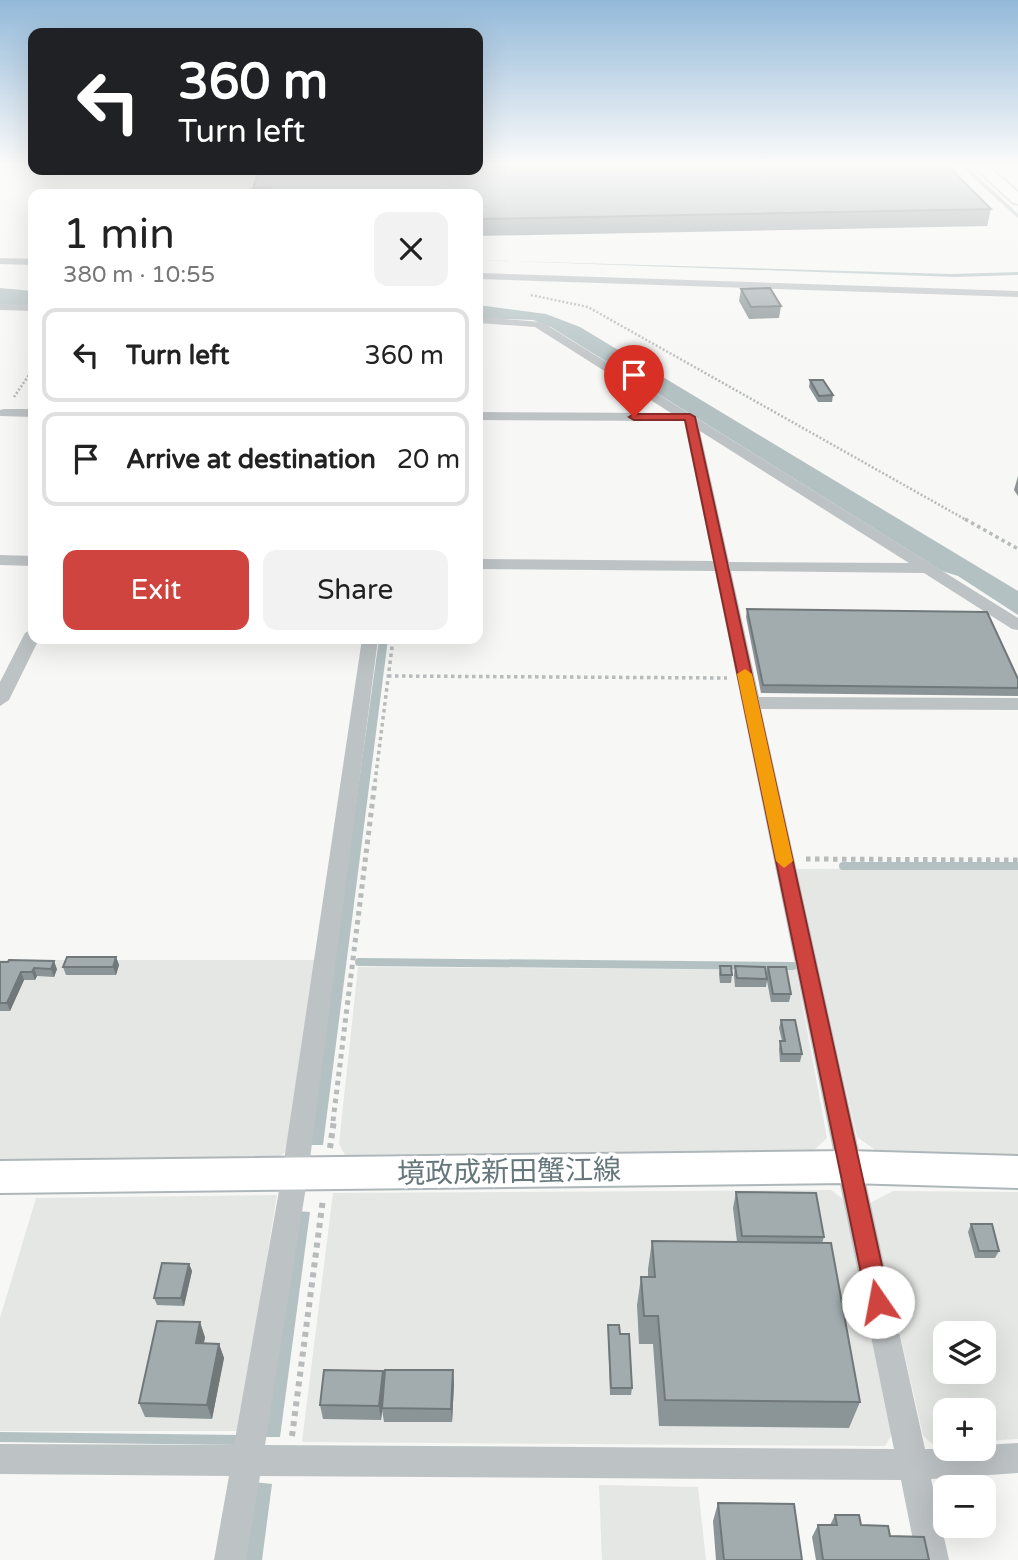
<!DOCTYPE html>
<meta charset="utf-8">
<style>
:root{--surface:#fff;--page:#f2f2f2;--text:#222;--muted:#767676;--line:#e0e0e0;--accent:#cf443e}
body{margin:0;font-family:"Varela Round","Noto Sans JP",sans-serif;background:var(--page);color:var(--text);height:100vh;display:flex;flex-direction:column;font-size:26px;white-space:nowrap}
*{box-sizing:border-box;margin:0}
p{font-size:23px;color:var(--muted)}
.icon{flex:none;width:38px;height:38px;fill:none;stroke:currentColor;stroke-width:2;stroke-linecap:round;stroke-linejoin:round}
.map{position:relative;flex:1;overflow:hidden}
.details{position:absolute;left:28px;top:189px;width:455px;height:455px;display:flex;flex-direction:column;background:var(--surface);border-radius:14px;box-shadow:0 7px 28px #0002}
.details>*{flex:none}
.banner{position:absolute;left:28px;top:28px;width:455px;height:147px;border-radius:14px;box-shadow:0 7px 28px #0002;background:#202124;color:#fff;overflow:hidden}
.buttons{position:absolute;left:933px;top:1321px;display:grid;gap:14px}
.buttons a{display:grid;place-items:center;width:63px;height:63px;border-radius:14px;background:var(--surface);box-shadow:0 7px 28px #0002;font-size:35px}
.pin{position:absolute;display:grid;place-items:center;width:60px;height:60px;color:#fff;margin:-72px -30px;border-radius:50% 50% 50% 0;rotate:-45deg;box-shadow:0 0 7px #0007}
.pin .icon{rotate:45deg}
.me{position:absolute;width:77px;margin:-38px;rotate:348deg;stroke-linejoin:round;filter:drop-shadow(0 0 5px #0008)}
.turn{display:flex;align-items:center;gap:24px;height:147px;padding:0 35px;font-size:32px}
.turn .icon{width:91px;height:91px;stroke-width:2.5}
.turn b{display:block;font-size:49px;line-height:60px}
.round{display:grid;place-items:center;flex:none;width:74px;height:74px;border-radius:14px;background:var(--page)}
.overview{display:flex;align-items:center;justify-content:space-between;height:119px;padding:0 35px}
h1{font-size:42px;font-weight:600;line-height:52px}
.primary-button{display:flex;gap:14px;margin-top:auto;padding:14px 35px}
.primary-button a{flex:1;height:80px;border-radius:14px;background:var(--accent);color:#fff;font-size:28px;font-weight:600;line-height:80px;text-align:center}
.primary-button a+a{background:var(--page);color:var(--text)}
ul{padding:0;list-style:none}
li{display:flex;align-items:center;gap:21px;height:94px;margin:0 14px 10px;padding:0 21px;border:4px solid var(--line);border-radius:14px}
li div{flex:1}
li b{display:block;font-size:26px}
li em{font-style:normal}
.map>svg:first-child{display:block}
.built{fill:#e5e7e5;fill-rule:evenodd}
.water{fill:#b3c1c3}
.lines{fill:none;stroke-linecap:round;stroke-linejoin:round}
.stream-far2{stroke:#b3c1c3;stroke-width:3.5}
.stream-far1{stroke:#b3c1c3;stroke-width:8}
.stream{stroke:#b3c1c3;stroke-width:10}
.secondary-casing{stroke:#afb6b9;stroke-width:4}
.primary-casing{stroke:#b1b6b8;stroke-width:3}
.path-far3{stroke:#b7bbbc;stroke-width:2.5;stroke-dasharray:2 2;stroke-linecap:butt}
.path-far2{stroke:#b7bbbc;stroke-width:3.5;stroke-dasharray:3.5 3.5;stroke-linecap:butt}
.path-far1{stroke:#b7bbbc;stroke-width:5;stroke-dasharray:4.5 4.5;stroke-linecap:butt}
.path{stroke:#b7bbbc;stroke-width:6;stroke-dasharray:5 5;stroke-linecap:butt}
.minor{fill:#bdc2c4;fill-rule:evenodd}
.secondary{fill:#fff;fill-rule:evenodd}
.primary{fill:#fff;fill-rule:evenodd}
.wall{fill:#8b9496}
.shaded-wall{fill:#71787a}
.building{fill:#a2acaf;stroke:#71787a;stroke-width:2}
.route{fill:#cf443e;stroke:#872c28;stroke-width:2}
.slow{fill:#f59e0b}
.labels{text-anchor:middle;stroke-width:7;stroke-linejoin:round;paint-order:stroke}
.near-street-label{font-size:28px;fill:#66777c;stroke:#fff}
</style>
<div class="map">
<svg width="1018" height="1560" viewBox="0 0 1018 1560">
<rect width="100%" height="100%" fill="#f7f7f5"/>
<!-- built -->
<path class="built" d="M 1018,868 L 1018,1156 L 881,1154 L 857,1137 L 795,869 Z
M 0,960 L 315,960 L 288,1150 L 276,1159 L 0,1161 Z
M 358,967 L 796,970 L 827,1138 L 813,1151 L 345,1155 L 339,1144 Z
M 831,1190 L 843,1199 L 892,1434 L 885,1446 L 302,1442 L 333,1193 Z
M 893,1191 L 1018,1192 L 1018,1439 L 984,1441 L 984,1410 L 945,1410 L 945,1443 L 932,1444 L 923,1435 L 870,1203 ZM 945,1334 L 984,1334 L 984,1372 L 945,1372 Z
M 277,1195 L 239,1431 L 0,1431 L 0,1318 L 36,1198 Z
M 599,1485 L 698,1487 L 706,1560 L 602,1560 Z"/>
<!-- water -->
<path class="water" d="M 478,260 L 951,274 L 1018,272 L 1018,275 L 955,277 Z
M 0,288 L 33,291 L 33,306 L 0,305 Z
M 478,305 L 546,314 L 580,327 L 1018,591 L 1018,615 L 958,576 L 942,571 L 551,327 L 533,320 L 478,318 Z
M 379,639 L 388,639 L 323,1145 L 308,1145 Z
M 295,1211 L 310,1212 L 280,1437 L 263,1437 Z
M 254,1482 L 272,1484 L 262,1560 L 244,1560 Z"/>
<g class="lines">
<!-- stream-far2 -->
<path class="stream-far2" d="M 959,162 L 1018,216"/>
<!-- stream-far1 -->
<path class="stream-far1" d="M 843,866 L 1018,866
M 359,962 L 793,966"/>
<!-- stream -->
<path class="stream" d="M 0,1437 L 239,1440"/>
<!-- secondary casing -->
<g class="secondary-casing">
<path id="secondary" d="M 849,1151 L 1018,1156 L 1018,1188 L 849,1183 L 0,1193 L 0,1161 Z"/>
</g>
<!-- primary casing -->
<g class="primary-casing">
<path id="primary" d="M 969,162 L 984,162 L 1018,192 L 1018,204 L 1013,203 Z"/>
</g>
<!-- path-far3 -->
<path class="path-far3" d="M 531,295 L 588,307 L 968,521
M 14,397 L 33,369"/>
<!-- path-far2 -->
<path class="path-far2" d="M 965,519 L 1018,549
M 388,676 L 727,678
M 375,782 L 393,639"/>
<!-- path-far1 -->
<path class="path-far1" d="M 806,859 L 1018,860
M 333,1121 L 375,781"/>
<!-- path -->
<path class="path" d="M 330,1148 L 334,1120
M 292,1436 L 323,1199"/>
<!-- minor -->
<path class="minor" d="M 0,258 L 33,259 L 33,265 L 0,264 Z
M 478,273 L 1018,291 L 1018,297 L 478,279 Z
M 0,304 L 33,305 L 33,311 L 0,310 Z
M 478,317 L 542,322 L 1018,618 L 1018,630 L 1012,629 L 924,573 L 731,571 L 759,697 L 1018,698 L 1018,710 L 761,709 L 925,1449 L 984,1449 L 984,1445 L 1018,1443 L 1018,1473 L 931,1479 L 949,1560 L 917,1560 L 901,1480 L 260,1476 L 246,1560 L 214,1560 L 229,1476 L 0,1474 L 0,1444 L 234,1445 L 282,1174 L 362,639 L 378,639 L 308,1174 L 265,1445 L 894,1449 L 715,571 L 478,569 L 478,559 L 713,561 L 684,421 L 478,420 L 478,412 L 671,413 L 535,327 L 478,323 ZM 700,431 L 909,563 L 729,562 Z
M 33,409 L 33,417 L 0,416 L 0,410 L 4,409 Z
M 0,555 L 33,556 L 33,566 L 0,565 Z
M 33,628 L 33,639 L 39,639 L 9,700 L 0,706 L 0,682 L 25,633 Z"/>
<!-- secondary -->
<use href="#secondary" class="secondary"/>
<!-- primary -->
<use href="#primary" class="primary"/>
</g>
<!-- wall -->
<path class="wall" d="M 259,170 L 991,209 L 987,226 L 478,236 L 478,194 L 254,194 L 253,188 Z
M 741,289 L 781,306 L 779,318 L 749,319 L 739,301 Z
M 810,380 L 833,395 L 832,402 L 818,402 L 809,387 Z
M 1018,476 L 1018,496 L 1014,490 Z
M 747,609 L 1018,679 L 1018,696 L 761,693 L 746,617 Z
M 116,957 L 119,965 L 116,975 L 66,975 L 63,967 Z
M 0,962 L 57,969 L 54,977 L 37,976 L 35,980 L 24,980 L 10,1011 L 0,1011 Z
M 720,966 L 732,975 L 731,983 L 720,983 L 719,974 Z
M 735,966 L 766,973 L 768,967 L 791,994 L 789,1002 L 771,1002 L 767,981 L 766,987 L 735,987 L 734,975 Z
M 781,1020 L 802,1054 L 800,1062 L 780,1062 L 779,1049 L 780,1041 L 782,1041 L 779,1028 Z
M 736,1192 L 824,1237 L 822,1243 L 860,1402 L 849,1428 L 659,1426 L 653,1344 L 639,1344 L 637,1305 L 641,1277 L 648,1277 L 648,1269 L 652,1241 L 737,1242 L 733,1208 Z
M 971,1224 L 999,1251 L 995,1258 L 975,1258 L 968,1232 Z
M 189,1264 L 192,1271 L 184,1306 L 157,1305 L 154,1298 Z
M 608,1325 L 620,1334 L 632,1388 L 631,1395 L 610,1395 L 608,1332 Z
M 205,1337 L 204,1343 L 219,1344 L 224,1358 L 212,1419 L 145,1417 L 139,1403 Z
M 453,1370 L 454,1384 L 452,1422 L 384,1422 L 382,1410 L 381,1420 L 323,1419 L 320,1405 L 383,1371 L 384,1380 Z
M 718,1503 L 802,1560 L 716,1560 L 713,1521 Z
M 835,1515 L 861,1525 L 929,1560 L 816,1560 L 812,1537 L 818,1525 L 830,1525 Z"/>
<!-- shaded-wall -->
<path class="shaded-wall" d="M 116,957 L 119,965 L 116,975 L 113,967 Z
M 54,961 L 57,969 L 54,977 L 51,969 Z
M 34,968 L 37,976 L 35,980 L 32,972 Z
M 21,972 L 24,980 L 10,1011 L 7,1003 Z
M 189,1264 L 192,1271 L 184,1306 L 181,1298 Z
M 200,1322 L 205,1337 L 201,1357 L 196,1343 Z
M 219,1344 L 224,1358 L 212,1419 L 207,1405 Z
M 453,1370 L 454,1384 L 452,1422 L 451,1409 Z
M 383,1371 L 385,1385 L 381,1420 L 379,1406 Z"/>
<!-- building -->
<path class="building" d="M 478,162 L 944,162 L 991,209 L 478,219 L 478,194 L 270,194 L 271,188 L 253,188 L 259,170 L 478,170 Z
M 770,288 L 781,306 L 751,307 L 741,289 Z
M 810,380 L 823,380 L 833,395 L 819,396 Z
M 747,609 L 987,612 L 1018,679 L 1018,688 L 763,685 Z
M 67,957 L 116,957 L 113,967 L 63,967 Z
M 9,960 L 54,961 L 51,969 L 34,968 L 32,972 L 21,972 L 7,1003 L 0,1003 L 0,962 L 8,962 Z
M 720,966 L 731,966 L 732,975 L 721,975 Z
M 735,966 L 765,967 L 767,979 L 737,978 Z
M 768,967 L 786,967 L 791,994 L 773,994 Z
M 781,1020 L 795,1020 L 802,1054 L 782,1054 L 780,1041 L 785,1041 Z
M 736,1192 L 816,1193 L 824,1237 L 742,1236 Z
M 971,1224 L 992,1224 L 999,1251 L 979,1251 Z
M 652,1241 L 831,1243 L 860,1402 L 665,1400 L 658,1316 L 644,1316 L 641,1277 L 655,1277 Z
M 162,1263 L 189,1264 L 181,1298 L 154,1298 Z
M 157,1321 L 200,1322 L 196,1343 L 219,1344 L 207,1405 L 139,1403 Z
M 608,1325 L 619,1325 L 620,1334 L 629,1334 L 632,1388 L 611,1388 Z
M 324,1370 L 383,1371 L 379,1406 L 320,1405 Z
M 385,1370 L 453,1370 L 451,1409 L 382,1408 Z
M 718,1503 L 794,1504 L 802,1560 L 724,1560 Z
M 835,1515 L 859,1515 L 861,1525 L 888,1526 L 890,1536 L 924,1537 L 929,1560 L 823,1560 L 818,1525 L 837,1525 Z"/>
<!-- sky -->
<linearGradient id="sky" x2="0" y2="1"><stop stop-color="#93b9d9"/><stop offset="0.43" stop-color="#fbfbfa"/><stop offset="1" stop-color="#fbfbfa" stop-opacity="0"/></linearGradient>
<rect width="1018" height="381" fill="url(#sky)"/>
<!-- route -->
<path class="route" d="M 690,414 L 695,417 L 890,1302 L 886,1310 L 878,1313 L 870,1310 L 867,1302 L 685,420 L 634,420 L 629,417 L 634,414 Z"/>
<!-- slow -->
<path class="slow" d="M 745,669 L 752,674 L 793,861 L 784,868 L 776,861 L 737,674 Z"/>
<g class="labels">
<!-- near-street labels -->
<g class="near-street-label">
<text transform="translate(509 1171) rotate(-1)" y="10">境政成新田蟹江線</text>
</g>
</g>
</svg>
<div class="buttons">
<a><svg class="icon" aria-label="layers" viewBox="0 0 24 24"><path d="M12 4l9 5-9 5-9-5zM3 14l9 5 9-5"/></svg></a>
<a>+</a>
<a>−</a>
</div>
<div class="pin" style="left:634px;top:417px;background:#d93025"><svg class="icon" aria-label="arrive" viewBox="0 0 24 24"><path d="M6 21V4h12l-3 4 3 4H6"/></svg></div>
<svg class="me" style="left:878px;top:1302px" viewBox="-20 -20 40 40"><circle r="19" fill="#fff"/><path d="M0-13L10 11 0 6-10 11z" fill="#cf443e"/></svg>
<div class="banner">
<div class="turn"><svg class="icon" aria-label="left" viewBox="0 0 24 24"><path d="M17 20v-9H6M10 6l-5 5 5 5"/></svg><div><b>360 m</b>Turn left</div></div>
</div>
<section class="details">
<div class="overview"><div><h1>1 min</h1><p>380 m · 10:55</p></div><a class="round"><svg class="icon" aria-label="close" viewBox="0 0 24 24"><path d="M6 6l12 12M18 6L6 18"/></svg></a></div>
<ul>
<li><svg class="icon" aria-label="left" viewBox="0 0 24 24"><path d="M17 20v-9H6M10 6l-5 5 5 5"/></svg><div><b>Turn left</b></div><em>360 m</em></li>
<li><svg class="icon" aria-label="arrive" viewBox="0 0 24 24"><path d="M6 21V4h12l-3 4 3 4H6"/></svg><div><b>Arrive at destination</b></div><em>20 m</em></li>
</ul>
<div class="primary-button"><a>Exit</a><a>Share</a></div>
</section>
</div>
